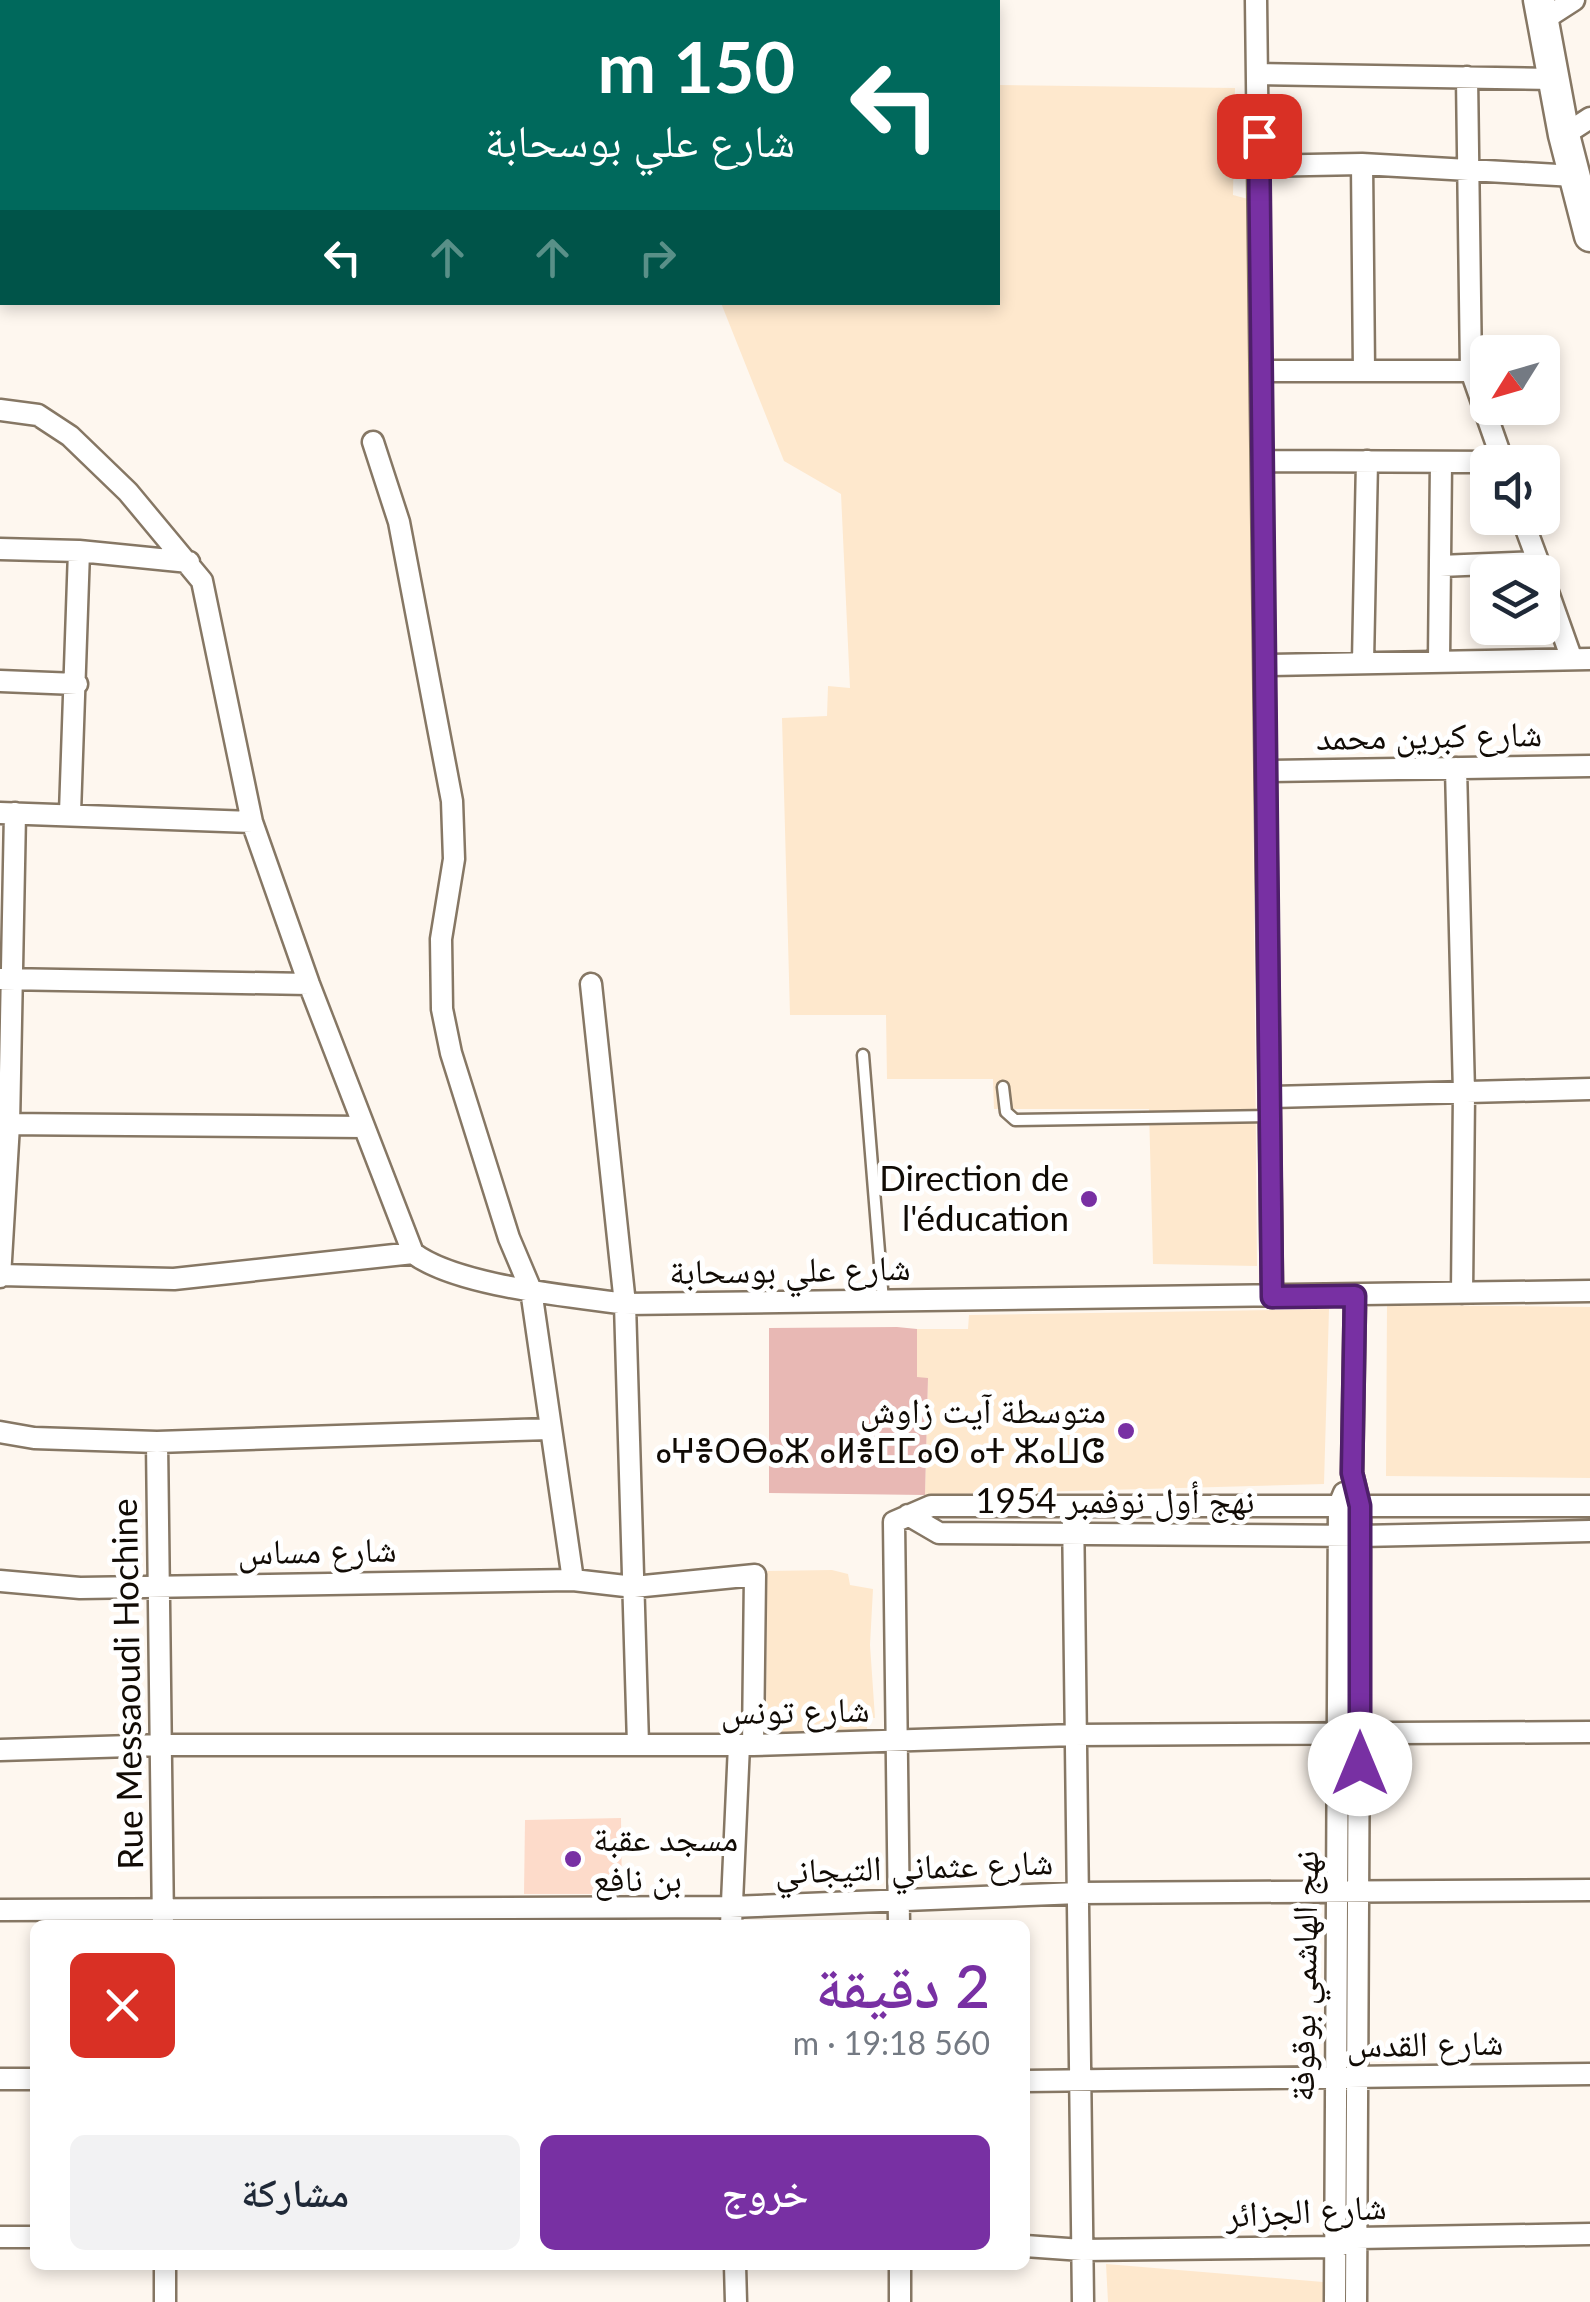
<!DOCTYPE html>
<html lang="ar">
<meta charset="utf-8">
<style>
:root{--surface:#fff;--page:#f2f2f3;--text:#1f2937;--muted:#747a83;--accent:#7830a3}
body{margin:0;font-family:Lato,"Noto Naskh Arabic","Noto Sans Tifinagh",sans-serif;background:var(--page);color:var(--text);direction:rtl;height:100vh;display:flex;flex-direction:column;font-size:38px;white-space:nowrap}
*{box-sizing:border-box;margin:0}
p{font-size:32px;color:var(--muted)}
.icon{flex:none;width:55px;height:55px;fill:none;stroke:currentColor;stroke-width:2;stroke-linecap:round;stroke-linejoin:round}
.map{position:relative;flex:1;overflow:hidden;direction:ltr}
.panel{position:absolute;left:30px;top:1920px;width:1000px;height:350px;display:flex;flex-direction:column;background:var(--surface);border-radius:15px;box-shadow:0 5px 15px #0003;direction:rtl}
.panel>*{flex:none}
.top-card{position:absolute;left:0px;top:0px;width:1000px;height:305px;box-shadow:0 5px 15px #0003;direction:rtl;background:#00695c;color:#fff;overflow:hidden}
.needle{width:65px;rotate:233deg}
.tools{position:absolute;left:1470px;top:335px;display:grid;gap:20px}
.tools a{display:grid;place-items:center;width:90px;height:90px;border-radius:15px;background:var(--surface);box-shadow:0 5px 15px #0003;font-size:50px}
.pin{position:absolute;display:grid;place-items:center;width:85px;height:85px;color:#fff;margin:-42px;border-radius:20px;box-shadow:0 5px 15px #0006}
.me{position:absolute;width:110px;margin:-55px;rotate:0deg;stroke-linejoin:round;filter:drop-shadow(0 0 8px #0008)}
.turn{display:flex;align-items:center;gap:35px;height:210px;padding:0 40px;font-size:45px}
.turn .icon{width:130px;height:130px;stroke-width:2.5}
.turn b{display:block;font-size:70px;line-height:85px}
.lanes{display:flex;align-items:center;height:95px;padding:0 40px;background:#0003;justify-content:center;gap:50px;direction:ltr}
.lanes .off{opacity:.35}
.round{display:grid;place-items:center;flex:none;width:105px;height:105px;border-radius:15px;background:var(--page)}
.headline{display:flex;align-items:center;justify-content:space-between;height:170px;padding:0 40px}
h1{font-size:60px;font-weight:600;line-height:75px;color:var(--accent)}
.cta{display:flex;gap:20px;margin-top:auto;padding:20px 40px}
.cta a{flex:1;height:115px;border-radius:15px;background:var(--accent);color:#fff;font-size:40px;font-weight:600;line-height:115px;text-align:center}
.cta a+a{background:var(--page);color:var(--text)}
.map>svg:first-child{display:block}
.built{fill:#fee8cd}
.green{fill:#e8b8b4}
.building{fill:#fddbca}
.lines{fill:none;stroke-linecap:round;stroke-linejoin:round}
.lane-casing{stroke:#867764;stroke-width:15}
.street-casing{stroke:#867764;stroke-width:25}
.secondary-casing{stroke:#867764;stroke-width:35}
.lane{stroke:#fff;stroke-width:10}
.street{stroke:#fff;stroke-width:20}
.secondary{stroke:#fff;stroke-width:30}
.route-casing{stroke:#4e1f6a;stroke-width:25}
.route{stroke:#7830a3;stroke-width:18}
.poi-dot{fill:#7830a3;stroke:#fff;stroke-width:4}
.labels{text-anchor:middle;stroke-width:10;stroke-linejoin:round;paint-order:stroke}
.street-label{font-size:35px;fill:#110b05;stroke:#fff}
.poi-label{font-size:35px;fill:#110b05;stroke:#fff;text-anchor:end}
</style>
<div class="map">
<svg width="1590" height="2302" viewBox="0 0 1590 2302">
<rect width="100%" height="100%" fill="#fef7ef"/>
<!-- built -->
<path class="built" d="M 998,85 L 1235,88 L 1233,195 L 1248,199 L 1257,1266 L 1153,1264 L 1149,1109 L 994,1109 L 993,1079 L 887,1079 L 886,1015 L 790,1015 L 782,718 L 827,716 L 828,686 L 850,688 L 841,494 L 784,461 L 721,303 L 998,302 Z
M 1387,1305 L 1590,1307 L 1590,1478 L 1386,1476 Z
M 1329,1309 L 1324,1484 L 925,1495 L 928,1378 L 917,1378 L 917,1329 L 968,1329 L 969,1315 Z
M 832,1570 L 848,1574 L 850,1585 L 873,1589 L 870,1645 L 875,1718 L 867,1717 L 867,1732 L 766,1732 L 767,1571 Z
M 1106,2264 L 1323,2282 L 1323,2302 L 1108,2302 Z"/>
<!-- green -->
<path class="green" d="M 897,1327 L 917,1329 L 917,1377 L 928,1378 L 925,1495 L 769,1493 L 769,1328 Z"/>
<!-- building -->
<path class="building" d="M 621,1818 L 622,1894 L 524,1894 L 525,1820 Z"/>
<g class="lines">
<!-- lane casing -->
<g class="lane-casing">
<path id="lane" d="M 863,1055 L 883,1301
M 1003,1087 L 1006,1112 L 1015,1120 L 1271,1116"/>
</g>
<!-- street casing -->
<g class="street-casing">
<path id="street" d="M 1256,0 L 1272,1297
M 1543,20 L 1574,0
M 1258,74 L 1553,79
M 1467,77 L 1471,371 L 1503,462
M 1564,135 L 1590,118
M 1362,164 L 1364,371
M 1260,166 L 1362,164 L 1575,176
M 1263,371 L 1471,371
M 0,410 L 38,415 L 70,436 L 128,492 L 202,581 L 252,822 L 309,984 L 413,1253
M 373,442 L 399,522 L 452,801 L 454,859 L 441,939 L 442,1009 L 451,1053 L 509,1238 L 531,1290 L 573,1580
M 1264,461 L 1503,462
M 1522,518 L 1542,572
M 0,549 L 79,551 L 189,562
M 1440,566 L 1538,562
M 1542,575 L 1571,657
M 1439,660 L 1441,462
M 1363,662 L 1367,461
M 1267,665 L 1590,659
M 0,681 L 77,684
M 1456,768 L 1464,1093 L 1462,1293
M 1268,771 L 1590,766
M 0,813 L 252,822
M 70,813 L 79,551
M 1,979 L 309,984
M 591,984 L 625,1304 L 638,1744
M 1272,1097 L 1590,1089
M 0,1124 L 364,1127
M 0,1275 L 174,1279 L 413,1253 C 456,1286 570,1296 625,1304 L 1590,1291
M 0,1277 L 9,1125 L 15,813
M 1355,1296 L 1352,1473 L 1360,1506 L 1356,2302
M 0,1432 L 34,1438 L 157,1442 L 549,1429
M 157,1442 L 163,1925
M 1073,1508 L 1083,2302
M 908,1515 L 939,1533 L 1360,1536 L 1590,1531
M 0,1581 L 80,1588 L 573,1580 L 634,1587 L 755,1575 L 753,1745
M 0,1750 L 164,1745 L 753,1745 L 1076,1735 L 1590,1732
M 0,1910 L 730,1907 L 1079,1893 L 1590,1890
M 731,1925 L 739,1745
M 899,1925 L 894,1522 L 931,1506 L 1590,1506
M 0,2079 L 35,2079
M 1025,2081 L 1590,2074
M 0,2237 L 35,2237
M 1025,2246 L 1082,2250 L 1337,2247 L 1357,2238 L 1590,2234
M 165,2265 L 165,2302
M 735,2265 L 736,2302
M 900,2265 L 900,2302
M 1335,2302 L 1339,1505 L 1344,1493"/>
</g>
<!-- secondary casing -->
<g class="secondary-casing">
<path id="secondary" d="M 1539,0 L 1564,135 L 1590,236"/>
</g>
<!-- lane -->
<use href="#lane" class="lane"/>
<!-- street -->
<use href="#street" class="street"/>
<!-- secondary -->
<use href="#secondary" class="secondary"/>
</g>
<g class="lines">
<!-- route casing -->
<g class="route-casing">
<path id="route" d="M 1259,136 L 1272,1297 L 1355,1296 L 1352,1473 L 1360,1506 L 1360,1764"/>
</g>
<!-- route -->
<use href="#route" class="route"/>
</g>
<!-- markers -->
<g class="poi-dot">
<circle cx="1089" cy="1199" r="10"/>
<circle cx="1126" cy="1431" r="10"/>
<circle cx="573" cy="1859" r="10"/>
</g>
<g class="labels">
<!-- street labels -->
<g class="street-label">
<text transform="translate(1429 736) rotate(-1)" y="12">شارع كبرين محمد</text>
<text transform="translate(790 1270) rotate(-1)" y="12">شارع علي بوسحابة</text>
<text x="1115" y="1513">نهج أول نوفمبر 1954</text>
<text transform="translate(317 1551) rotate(-1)" y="12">شارع مساس</text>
<text transform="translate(128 1684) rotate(-91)" y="12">Rue Messaoudi Hochine</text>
<text transform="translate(795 1711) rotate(-1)" y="12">شارع تونس</text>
<text transform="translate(914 1867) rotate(-2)" y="12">شارع عثماني التيجاني</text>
<text transform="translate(1304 1976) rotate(-89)" y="12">نهج الهاشمي بوقوفة</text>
<text transform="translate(1425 2044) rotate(-1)" y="12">شارع القدس</text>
<text transform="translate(1306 2211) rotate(-3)" y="12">شارع الجزائر</text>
</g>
<!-- poi labels -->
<g class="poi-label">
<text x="1069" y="1191">Direction de<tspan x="1069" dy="40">l'éducation</tspan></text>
<text x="1106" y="1423">متوسطة آيت زاوش<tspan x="1106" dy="40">ⴰⵖⴻⵔⴱⴰⵣ ⴰⵍⴻⵎⵎⴰⵙ ⴰⵜ ⵣⴰⵡⵛ</tspan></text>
<text x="593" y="1851" text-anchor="start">مسجد عقبة<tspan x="593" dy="40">بن نافع</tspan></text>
</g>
</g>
</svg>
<div class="tools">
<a><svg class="needle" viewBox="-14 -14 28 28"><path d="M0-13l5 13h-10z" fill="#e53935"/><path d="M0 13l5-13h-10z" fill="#747a83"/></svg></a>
<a><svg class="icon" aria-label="sound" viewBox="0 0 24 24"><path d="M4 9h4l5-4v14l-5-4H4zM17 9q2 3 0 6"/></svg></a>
<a><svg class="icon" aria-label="layers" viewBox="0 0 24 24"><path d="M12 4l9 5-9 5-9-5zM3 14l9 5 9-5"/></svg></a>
</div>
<div class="pin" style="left:1259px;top:136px;background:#d93025"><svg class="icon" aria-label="arrive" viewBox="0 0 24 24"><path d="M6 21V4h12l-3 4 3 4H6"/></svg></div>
<svg class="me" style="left:1360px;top:1764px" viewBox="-20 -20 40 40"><circle r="19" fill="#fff"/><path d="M0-13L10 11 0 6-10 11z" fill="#7830a3"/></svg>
<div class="top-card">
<div class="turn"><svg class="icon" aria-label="left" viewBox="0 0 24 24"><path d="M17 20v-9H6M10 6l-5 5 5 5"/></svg><div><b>150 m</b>شارع علي بوسحابة</div></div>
<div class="lanes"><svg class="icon" aria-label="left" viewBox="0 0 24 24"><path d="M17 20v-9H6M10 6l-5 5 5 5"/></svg><svg class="icon off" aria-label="ahead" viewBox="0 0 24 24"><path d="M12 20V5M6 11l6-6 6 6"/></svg><svg class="icon off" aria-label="ahead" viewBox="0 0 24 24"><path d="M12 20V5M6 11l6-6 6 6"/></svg><svg class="icon off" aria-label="right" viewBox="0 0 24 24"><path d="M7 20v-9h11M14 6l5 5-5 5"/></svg></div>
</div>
<section class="panel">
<div class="headline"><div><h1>2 دقيقة</h1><p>560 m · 19:18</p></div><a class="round" style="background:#d93025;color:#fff"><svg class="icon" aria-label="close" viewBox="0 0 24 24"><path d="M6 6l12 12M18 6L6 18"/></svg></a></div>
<div class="cta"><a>خروج</a><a>مشاركة</a></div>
</section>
</div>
